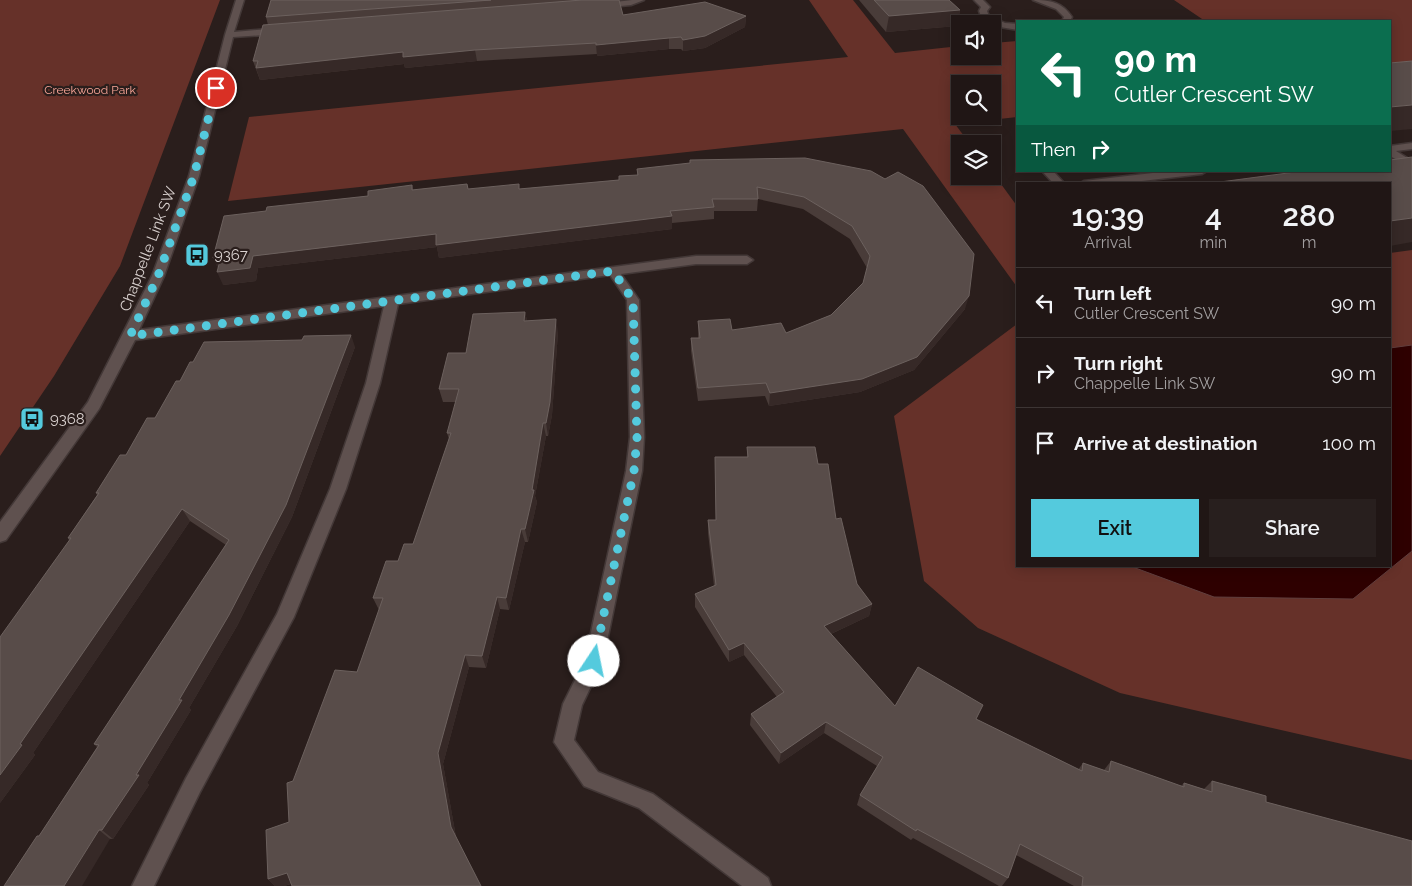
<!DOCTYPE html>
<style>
:root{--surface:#201615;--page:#281f1e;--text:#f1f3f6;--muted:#a29fa0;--line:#3d3534;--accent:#54cadd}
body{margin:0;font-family:Raleway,sans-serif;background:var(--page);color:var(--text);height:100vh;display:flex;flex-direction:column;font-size:19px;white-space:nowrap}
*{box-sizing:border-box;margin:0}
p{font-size:16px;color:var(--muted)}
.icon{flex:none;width:28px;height:28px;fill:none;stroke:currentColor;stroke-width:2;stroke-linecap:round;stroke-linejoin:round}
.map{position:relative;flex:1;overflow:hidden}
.sheet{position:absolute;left:1016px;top:182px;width:375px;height:385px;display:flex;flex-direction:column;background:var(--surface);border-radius:0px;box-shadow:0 2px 12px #0003,0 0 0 1px var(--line)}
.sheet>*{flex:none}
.guide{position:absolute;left:1016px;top:20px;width:375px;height:152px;border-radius:0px;box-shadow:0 2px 12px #0003,0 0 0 1px var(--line);background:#0b6e4f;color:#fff;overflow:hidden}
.controls{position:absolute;left:951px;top:15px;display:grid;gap:10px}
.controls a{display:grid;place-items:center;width:50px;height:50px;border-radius:0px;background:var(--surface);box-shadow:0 2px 12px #0003,0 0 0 1px var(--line);font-size:25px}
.pin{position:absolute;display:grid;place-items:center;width:42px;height:42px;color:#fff;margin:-21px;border:2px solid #fff;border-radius:50%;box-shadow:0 1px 5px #0007}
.me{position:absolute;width:55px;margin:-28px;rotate:11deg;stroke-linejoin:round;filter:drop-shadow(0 0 4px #0008)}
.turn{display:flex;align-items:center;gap:18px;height:105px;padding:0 15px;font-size:22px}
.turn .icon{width:65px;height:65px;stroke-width:2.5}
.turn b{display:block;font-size:35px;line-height:42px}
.then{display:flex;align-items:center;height:48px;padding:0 15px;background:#0003;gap:10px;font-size:19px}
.eta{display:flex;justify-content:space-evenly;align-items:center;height:85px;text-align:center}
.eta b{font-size:30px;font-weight:600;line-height:35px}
.primary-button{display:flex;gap:10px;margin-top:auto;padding:10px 15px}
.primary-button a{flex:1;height:58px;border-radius:0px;background:var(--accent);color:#111;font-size:20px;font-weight:600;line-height:58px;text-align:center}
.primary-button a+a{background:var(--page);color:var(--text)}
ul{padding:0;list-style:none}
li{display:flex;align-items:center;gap:15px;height:70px;padding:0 15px;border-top:1px solid var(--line)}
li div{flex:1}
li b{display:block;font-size:19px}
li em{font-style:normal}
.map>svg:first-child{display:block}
.green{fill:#663129;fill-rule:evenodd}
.water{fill:#2e0000;stroke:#613f3e}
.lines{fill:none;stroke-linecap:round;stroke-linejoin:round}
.minor-casing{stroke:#433837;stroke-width:3}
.minor{fill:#5f514f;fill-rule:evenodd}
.wall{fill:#493c39}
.shaded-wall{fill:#362927}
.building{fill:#584c49;stroke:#6c615e}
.route{stroke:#54cadd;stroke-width:9;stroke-dasharray:0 16.2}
.labels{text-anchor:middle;stroke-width:4.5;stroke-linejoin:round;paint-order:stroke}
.far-park-label{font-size:12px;fill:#faa698;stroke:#2a1e1c}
.street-label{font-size:15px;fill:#d9d1cf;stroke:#2a1e1c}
.poi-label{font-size:15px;fill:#d9d1cf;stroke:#2a1e1c;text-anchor:start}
</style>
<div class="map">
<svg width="1412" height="886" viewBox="0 0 1412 886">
<rect width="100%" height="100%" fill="#2a1e1c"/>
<!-- green -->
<path class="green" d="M 0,0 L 220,0 L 120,266 L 54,376 L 0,456 Z
M 809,0 L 853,0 L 895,53 L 960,46 L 960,56 L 992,56 L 993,43 L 1017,41 L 1017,117 L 955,124 L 970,144 L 960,144 L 960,176 L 992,176 L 993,173 L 1017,206 L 1017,287 L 903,129 L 228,201 L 249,117 L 848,57 ZM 960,84 L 992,84 L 992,116 L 960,116 Z
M 1174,0 L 1412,0 L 1412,75 L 1390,77 L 1390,21 L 1205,21 Z
M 1412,250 L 1412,760 L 1120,693 L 978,628 L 924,581 L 894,416 L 1017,324 L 1018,566 L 1390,566 L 1390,253 Z"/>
<!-- water -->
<path class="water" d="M 1412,345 L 1412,551 L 1353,599 L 1214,597 L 1130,566 L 1390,566 L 1390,348 Z"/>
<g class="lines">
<!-- minor casing -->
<g class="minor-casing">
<path id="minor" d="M 236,0 L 244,0 L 234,32 L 280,28 L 284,31 L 280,34 L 233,37 L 199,176 L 164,276 L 139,330 L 696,256 L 747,256 L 753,260 L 747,264 L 696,264 L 621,274 L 639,300 L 644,437 L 642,471 L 603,661 L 582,705 L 574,740 L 598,772 L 653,794 L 768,878 L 771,886 L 742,886 L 639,808 L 584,786 L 554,742 L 563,704 L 585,660 L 626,471 L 630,437 L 627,300 L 610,275 L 398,304 L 380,383 L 346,489 L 294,617 L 200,792 L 154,886 L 132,886 L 186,778 L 277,614 L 330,489 L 366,383 L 384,306 L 135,340 L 99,409 L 6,540 L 0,542 L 0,522 L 88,402 L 152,276 L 189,176 L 225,35 Z
M 632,0 L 644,0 L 631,5 L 599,8 L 595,6 L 599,4 Z
M 974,0 L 983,0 L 990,7 L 987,11 L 989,16 L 1005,23 L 1018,24 L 1018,30 L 1000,27 L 982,19 L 979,11 L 981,7 Z
M 1033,0 C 1050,0 1062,2 1072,17 L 1070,21 L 1062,21 L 1064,17 L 1056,9 Z
M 1412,143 L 1412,149 L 1396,151 L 1412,161 L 1412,168 L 1390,156 L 1390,146 Z
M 1042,171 L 1053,171 L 1065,184 L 1054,184 Z
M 1170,171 L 1207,171 L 1202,174 L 1116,184 L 1079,184 L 1084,181 Z"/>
</g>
<!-- minor -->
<use href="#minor" class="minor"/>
</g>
<!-- wall -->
<path class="wall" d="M 271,0 L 619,0 L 623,15 L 746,16 L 745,27 L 705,48 L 683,51 L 681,49 L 669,49 L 597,56 L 597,54 L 477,61 L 405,68 L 404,64 L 260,80 L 253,61 L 268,25 L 266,17 Z
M 859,0 L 949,0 L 960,10 L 957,26 L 886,32 Z
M 805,158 L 965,309 L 914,370 L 860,392 L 769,406 L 765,396 L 698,401 L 691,351 L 691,338 L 698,338 L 698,321 L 732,330 L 786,333 L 831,315 L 863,283 L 867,268 L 850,239 L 803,209 L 758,199 L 757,211 L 714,211 L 714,219 L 672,223 L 672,229 L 439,258 L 437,247 L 258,268 L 256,281 L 223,285 L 266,211 L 368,196 L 412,185 L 413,190 L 467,184 L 468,189 L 520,189 L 619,180 L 637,175 L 637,169 Z
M 525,312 L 527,321 L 558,332 L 552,415 L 548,436 L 546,436 L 535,496 L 537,502 L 528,542 L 525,542 L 509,610 L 500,609 L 486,668 L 469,667 L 443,764 L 456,837 L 481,886 L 292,886 L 291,884 L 284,886 L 275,886 L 268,879 L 289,822 L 293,781 L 357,672 L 379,610 L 373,598 L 398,561 L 413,544 L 449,439 L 447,433 L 456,402 L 443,402 L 439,389 L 466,353 Z
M 355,347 L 292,517 L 237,626 L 189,708 L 191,710 L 147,783 L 149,785 L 113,839 L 39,836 L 97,747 L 94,744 L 226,545 L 190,521 L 33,753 L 35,755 L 0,803 L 69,540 L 68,538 L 97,495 L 96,493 L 155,418 L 180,381 L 193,362 Z
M 747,447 L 818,464 L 857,584 L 872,604 L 869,616 L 831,634 L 895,706 L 976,719 L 1078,770 L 1083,763 L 1104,770 L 1111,761 L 1181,786 L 1184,783 L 1204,789 L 1212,781 L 1266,802 L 1412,886 L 1074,886 L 1016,855 L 1008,878 L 1002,886 L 999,886 L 913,838 L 911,840 L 857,805 L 860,795 L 877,766 L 824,733 L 779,764 L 750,725 L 751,714 L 777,697 L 744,655 L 729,662 L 695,607 L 695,594 L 714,586 L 708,533 L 708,520 L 716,520 L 715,457 L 747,457 Z"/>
<!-- shaded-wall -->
<path class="shaded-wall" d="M 960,10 L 957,26 L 886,32 L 889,16 Z
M 746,16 L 745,27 L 705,48 L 683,51 L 683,40 Z
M 669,38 L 669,49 L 597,56 L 596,45 Z
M 475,50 L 477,61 L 405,68 L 404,64 L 260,80 L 256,68 L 403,52 Z
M 1412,105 L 1412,129 L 1390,131 L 1390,107 Z
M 672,216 L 672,229 L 439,258 L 437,247 L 258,268 L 256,281 L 223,285 L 217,272 L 253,256 L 436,234 Z
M 1412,218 L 1412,242 L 1390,246 L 1390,221 Z
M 221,257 L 219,271 L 213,258 Z
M 969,296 L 965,309 L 914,370 L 860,392 L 769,406 L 770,393 Z
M 525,312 L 528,325 L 524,321 Z
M 556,319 L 558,332 L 552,415 L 548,436 L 546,423 Z
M 351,335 L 355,347 L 292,517 L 237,626 L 189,708 L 191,710 L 147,783 L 149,785 L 113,839 L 102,830 L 136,775 L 179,700 Z
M 543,423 L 546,436 L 535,496 L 537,502 L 528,542 L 525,529 Z
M 182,509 L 190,521 L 33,753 L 35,755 L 0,803 L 0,775 L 20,744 Z
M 521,529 L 525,542 L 509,610 L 506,598 Z
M 497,597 L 500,609 L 486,668 L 482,656 Z
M 872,604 L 869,616 L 822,638 L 824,626 Z
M 744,643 L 744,655 L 729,662 L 729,650 Z
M 465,655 L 469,667 L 443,764 L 456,837 L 481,886 L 451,827 L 438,753 Z
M 826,722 L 824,733 L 779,764 L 781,753 Z
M 99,830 L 110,839 L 82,886 L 64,886 Z
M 287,873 L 296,882 L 284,886 L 275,886 L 268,879 Z"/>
<!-- building -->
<path class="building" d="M 271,0 L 491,0 L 266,17 Z
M 582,0 L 619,0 L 623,15 L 705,2 L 746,16 L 705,36 L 683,40 L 681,37 L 669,38 L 596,45 L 596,43 L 475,50 L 403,57 L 403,52 L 256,68 L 258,61 L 253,61 L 263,25 Z
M 874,0 L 949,0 L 960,10 L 889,16 Z
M 1412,61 L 1412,105 L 1390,107 L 1390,63 Z
M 1412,157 L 1412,218 L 1390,221 L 1390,184 L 1205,184 L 1303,171 L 1390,171 L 1390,160 Z
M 805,158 L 871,171 L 885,179 L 898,172 L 923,186 L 974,254 L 969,296 L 917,357 L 862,379 L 770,393 L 766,383 L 698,388 L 691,338 L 700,338 L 698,321 L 730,319 L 732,330 L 781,323 L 786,333 L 831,315 L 863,283 L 870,256 L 852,226 L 804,197 L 757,187 L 758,199 L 712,199 L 714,207 L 670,211 L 672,216 L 436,245 L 436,234 L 253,256 L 250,268 L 217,272 L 221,257 L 213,258 L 224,216 L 266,211 L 267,207 L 368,196 L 368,191 L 412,185 L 412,190 L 467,184 L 468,189 L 519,184 L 519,189 L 619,180 L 619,176 L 638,175 L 637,169 L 690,163 L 690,160 Z
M 525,312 L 524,321 L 556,319 L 550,402 L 546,423 L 543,423 L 532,490 L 534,490 L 525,529 L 521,529 L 506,598 L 497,597 L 482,656 L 465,655 L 438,753 L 451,827 L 481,886 L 292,886 L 287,873 L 268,879 L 266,830 L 289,822 L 287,783 L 293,781 L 335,670 L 357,672 L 383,598 L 373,598 L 386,561 L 398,561 L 404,544 L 413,544 L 451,433 L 447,433 L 459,389 L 439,389 L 448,353 L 466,353 L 473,314 Z
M 351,335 L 286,505 L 229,615 L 179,700 L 182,700 L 136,775 L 139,775 L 102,830 L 99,830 L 64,886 L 4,886 L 37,836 L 39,836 L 99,745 L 94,744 L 229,540 L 182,509 L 20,744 L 22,745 L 0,775 L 0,637 L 71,538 L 68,538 L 99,493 L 96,493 L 120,455 L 126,455 L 147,418 L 155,418 L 176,381 L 180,381 L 190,362 L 193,362 L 204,342 L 302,340 L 304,336 Z
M 747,447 L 815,447 L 818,464 L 828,464 L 836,519 L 841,518 L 857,584 L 872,604 L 824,626 L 895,706 L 918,667 L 983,705 L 976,719 L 1082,771 L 1083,763 L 1109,772 L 1111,761 L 1184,787 L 1184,783 L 1212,792 L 1212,781 L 1266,796 L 1266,802 L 1412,841 L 1412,886 L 1082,886 L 1083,877 L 1020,844 L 1008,878 L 917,829 L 916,831 L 860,795 L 883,757 L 826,722 L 781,753 L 751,714 L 784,692 L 744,643 L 729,650 L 695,594 L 716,585 L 708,520 L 716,520 L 715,457 L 748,457 Z"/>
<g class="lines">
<!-- route -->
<path class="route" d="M 216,88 L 194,176 L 158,276 L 130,336 L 613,271 L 633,300 L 637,438 L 634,471 L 594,661"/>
</g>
<!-- icons -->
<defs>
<g id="bus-square" transform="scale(1.25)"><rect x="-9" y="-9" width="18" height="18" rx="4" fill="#54cadd" stroke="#2a1e1c"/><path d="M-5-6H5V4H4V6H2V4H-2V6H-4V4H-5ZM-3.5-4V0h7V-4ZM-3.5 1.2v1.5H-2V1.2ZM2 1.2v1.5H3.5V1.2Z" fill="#111"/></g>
</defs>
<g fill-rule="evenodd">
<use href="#bus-square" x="197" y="255"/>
<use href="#bus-square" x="32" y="419"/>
</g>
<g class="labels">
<!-- far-park labels -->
<g class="far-park-label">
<text x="90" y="94">Creekwood Park</text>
</g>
<!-- street labels -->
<g class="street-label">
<text transform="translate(148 249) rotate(-69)" y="5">Chappelle Link SW</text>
</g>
<!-- poi labels -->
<g class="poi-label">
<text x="214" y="260">9367</text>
<text x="50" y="424">9368</text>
</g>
</g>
</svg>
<div class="controls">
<a><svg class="icon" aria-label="sound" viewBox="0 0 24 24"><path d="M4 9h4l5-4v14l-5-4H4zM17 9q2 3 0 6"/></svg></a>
<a><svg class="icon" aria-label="search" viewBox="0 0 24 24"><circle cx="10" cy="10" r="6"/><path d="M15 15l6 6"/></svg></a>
<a><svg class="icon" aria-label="layers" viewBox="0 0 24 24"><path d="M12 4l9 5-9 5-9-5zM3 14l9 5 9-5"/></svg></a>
</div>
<div class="pin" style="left:216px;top:88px;background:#d93025"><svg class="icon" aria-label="arrive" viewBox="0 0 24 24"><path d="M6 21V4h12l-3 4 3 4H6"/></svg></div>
<svg class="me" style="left:594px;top:661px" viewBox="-20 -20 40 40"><circle r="19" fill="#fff"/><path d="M0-13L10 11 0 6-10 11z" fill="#54cadd"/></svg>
<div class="guide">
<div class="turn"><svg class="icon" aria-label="left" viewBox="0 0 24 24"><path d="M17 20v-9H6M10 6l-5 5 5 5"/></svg><div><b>90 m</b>Cutler Crescent SW</div></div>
<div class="then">Then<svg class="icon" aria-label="right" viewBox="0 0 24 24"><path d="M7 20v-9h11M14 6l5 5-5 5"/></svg></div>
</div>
<section class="sheet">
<div class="eta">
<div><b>19:39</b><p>Arrival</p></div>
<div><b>4</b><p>min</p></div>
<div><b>280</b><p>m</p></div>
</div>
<ul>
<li><svg class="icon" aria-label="left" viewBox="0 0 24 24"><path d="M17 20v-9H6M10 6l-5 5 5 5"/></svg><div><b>Turn left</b><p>Cutler Crescent SW</p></div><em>90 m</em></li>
<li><svg class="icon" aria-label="right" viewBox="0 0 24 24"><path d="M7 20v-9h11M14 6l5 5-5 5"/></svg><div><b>Turn right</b><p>Chappelle Link SW</p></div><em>90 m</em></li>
<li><svg class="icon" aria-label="arrive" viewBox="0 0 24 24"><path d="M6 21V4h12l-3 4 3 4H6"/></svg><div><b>Arrive at destination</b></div><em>100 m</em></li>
</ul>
<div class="primary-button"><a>Exit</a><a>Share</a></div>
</section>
</div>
